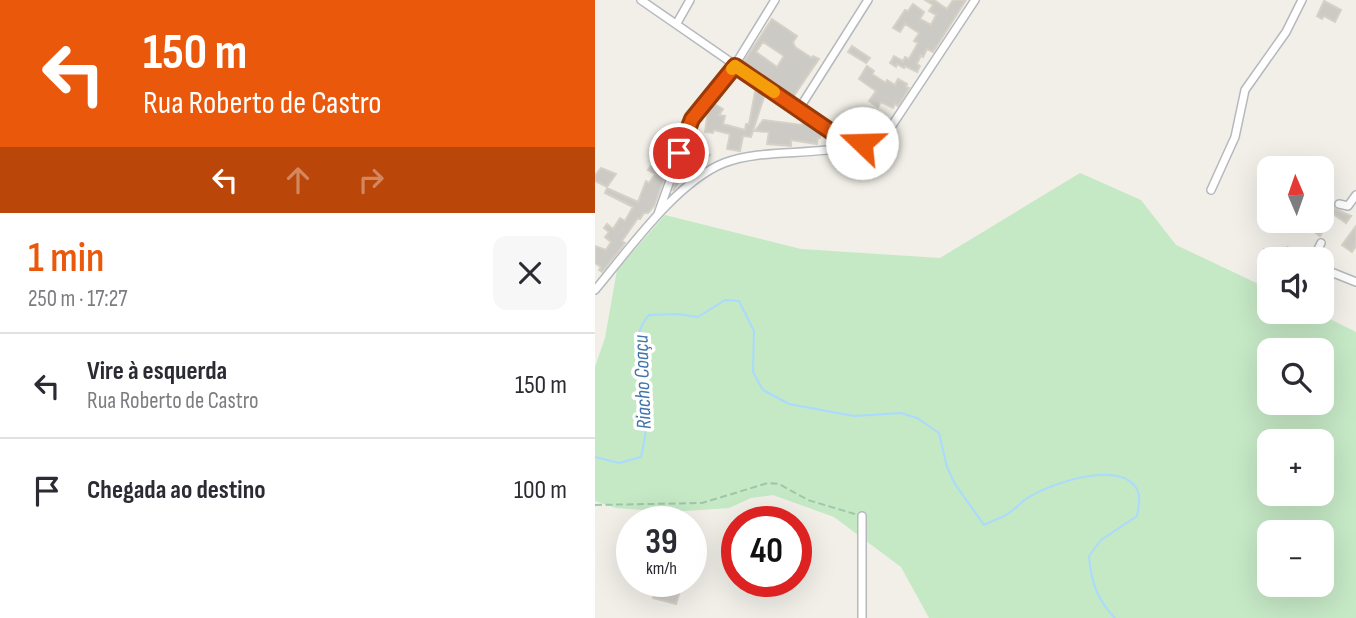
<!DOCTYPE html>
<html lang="pt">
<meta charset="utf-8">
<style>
:root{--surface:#fff;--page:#f7f7f7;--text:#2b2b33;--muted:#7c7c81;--line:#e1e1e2;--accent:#ea580c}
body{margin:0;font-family:"Sofia Sans Condensed",sans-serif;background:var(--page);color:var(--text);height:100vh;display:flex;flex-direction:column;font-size:26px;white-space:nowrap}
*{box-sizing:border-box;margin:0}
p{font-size:23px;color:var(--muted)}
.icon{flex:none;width:38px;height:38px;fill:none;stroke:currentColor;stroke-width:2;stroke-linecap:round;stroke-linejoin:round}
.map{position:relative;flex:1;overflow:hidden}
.drawer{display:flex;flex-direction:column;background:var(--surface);width:595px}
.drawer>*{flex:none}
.banner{background:#ea580c;color:#fff;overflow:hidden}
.needle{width:46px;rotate:358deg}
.fabs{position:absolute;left:662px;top:156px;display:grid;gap:14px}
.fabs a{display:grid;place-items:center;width:77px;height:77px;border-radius:14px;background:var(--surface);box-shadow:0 7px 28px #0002;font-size:35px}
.speed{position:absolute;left:21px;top:506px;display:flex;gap:14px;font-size:35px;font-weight:700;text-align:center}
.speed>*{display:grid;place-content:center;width:91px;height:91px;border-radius:50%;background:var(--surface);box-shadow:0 7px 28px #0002;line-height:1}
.speed small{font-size:18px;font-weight:400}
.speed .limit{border:10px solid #d22;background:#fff;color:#111}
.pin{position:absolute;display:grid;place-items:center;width:60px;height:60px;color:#fff;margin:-30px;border:4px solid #fff;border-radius:50%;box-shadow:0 2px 7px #0007}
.me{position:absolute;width:77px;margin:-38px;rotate:291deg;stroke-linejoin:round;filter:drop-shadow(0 0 5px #0008)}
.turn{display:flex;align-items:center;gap:24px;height:147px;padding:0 28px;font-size:32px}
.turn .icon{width:91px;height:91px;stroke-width:2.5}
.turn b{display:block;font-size:49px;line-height:60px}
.lanes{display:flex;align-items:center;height:66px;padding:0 28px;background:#0003;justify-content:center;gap:35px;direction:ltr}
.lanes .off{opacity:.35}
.round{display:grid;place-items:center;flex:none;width:74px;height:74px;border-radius:14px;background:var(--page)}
.summary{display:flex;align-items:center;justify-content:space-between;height:119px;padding:0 28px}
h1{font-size:42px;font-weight:600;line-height:52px;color:var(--accent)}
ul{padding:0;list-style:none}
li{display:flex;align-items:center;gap:21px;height:105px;padding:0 28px;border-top:2px solid var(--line)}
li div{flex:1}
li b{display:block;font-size:26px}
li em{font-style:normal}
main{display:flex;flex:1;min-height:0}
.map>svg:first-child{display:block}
.green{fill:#c5e8c5;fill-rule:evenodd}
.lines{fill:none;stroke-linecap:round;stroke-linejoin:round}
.stream{stroke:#aadaff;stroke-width:2}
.building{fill:#cccac5;stroke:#d6d1c6;stroke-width:2;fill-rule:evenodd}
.minor-casing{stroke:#b5b8bc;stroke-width:10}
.path{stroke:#9cc7a9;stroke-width:2;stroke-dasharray:7 3.5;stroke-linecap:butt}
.minor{stroke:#fff;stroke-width:7}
.route-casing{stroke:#983908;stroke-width:18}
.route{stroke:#ea580c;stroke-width:12}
.slow{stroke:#f59e0b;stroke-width:12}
.labels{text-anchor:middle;stroke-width:7;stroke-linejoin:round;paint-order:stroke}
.water-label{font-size:21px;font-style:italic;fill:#4174aa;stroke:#fff}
</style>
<main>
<section class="drawer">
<div class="banner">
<div class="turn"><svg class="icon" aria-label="left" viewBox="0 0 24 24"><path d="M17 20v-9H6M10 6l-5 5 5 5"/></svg><div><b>150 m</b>Rua Roberto de Castro</div></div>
<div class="lanes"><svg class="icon" aria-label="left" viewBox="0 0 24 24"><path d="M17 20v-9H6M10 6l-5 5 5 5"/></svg><svg class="icon off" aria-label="ahead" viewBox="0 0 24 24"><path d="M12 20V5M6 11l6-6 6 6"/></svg><svg class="icon off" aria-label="right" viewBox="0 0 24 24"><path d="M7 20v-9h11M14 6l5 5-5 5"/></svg></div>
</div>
<div class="summary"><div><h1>1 min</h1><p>250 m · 17:27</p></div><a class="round"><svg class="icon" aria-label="close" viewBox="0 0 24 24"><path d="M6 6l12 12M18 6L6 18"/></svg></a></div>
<ul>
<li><svg class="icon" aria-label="left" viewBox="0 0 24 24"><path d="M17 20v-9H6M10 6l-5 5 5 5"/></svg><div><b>Vire à esquerda</b><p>Rua Roberto de Castro</p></div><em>150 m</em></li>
<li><svg class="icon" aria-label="arrive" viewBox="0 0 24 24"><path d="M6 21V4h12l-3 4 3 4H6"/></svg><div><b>Chegada ao destino</b></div><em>100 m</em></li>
</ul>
</section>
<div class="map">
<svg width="761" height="618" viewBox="0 0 761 618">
<rect width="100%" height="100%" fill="#f1efe8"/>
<!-- green -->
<path class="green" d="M 485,173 L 546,200 L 581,245 L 674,289 L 674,312 L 721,312 L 761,332 L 761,618 L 334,618 L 306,567 L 239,517 L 178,495 L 156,498 L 134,508 L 75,512 L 21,508 L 0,501 L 0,367 L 10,338 L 22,270 L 70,215 L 206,249 L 345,258 ZM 674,350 L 726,350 L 726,402 L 674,402 ZM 674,441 L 726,441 L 726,494 L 674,494 ZM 674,532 L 726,532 L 726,584 L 674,584 Z"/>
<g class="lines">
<!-- stream -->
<path class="stream" d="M 0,457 L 24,463 L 46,457 C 49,444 52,431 51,418 C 48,386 30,341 54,315 L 82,314 L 103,317 L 130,300 L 144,301 L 159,331 L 158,372 L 168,390 L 194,404 L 259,416 L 306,413 L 322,418 L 344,433 L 352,467 L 360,484 L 389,525 C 397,521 407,518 414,513 C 420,509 425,503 431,499 C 453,484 534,455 544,495 C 545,501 543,510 542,516 L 506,540 L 494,556 C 496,581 502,600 520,618"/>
</g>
<!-- building -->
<path class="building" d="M 330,0 L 339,0 L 352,9 L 358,0 L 371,0 L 338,52 L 332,49 L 328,57 L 326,55 L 322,64 L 325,66 L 322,72 L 310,66 L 309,68 L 302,64 L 301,67 L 295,63 L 299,56 L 308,61 L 310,57 L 314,59 L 323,43 L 319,41 L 324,33 L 310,24 L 305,32 L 298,28 L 310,10 L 313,11 L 318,4 L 329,12 L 325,19 L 336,25 L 341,15 L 334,11 L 338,5 Z
M 729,1 L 746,10 L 740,22 L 729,16 L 727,19 L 722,16 Z
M 177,19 L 202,36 L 198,42 L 200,47 L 217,58 L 218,56 L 224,59 L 198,97 L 148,63 ZM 168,42 L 189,56 L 182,67 L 161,52 Z
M 257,46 L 275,58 L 271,63 L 253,52 Z
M 272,66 L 279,71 L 277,74 L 291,83 L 292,80 L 300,85 L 303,79 L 312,84 L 311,87 L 314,88 L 303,106 L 300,104 L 298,108 L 286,102 L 283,107 L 274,101 L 281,91 L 264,79 Z
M 161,87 L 170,94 L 156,137 L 148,136 L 145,151 L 132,149 L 135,134 L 119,130 L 118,133 L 110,132 L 113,111 L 118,103 L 128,109 L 124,115 L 130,116 L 128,124 L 150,130 L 151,124 L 154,124 Z
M 168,120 L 207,125 L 208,121 L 226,132 L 225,138 L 223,138 L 222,144 L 196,140 L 196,146 L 172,144 L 174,132 L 160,131 Z
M 84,129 L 86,131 L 59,206 L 53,213 L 49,213 L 45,219 L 43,218 L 27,241 L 30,243 L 7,272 L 4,270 L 6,267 L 0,263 L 0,246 L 11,250 L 16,242 L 10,237 L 14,232 L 9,228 L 12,224 L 18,229 L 25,218 L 30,221 L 38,207 L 10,193 L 12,188 L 43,202 L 51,181 L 54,183 L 60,174 L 53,170 L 56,166 L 60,169 Z
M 95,146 L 115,155 L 105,169 L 91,179 L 85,180 L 78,191 Z
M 6,168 L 21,174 L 12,187 L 0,181 L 0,176 Z
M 730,196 L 737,201 L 740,209 L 756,216 L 751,223 L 731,209 L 730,212 L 726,209 L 726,202 Z
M 703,220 L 723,220 L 731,226 L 725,236 Z
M 761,226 L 761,246 L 757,252 L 747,245 Z
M 692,247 L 708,255 L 706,259 L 699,259 L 688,254 Z
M 669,249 L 690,259 L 672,259 L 666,256 Z
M 60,588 L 84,594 L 81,604 L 58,598 Z"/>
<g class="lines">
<!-- minor casing -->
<g class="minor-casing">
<path id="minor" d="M 46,0 L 257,146
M 82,23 L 95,0
M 204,109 L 273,0
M 616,190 L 640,137 L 650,90 L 691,32 L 707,0
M 744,204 L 753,206 L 761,195
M 63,214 L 97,119 L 135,73 L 180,0
M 718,259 L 726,243
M 726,268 L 761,282
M 0,290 C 33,251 81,182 129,163 C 180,143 257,165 298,124 L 380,0
M 267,618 L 267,516"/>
</g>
<!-- path -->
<path class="path" d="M 0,505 L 107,503 L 173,483 L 184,484 L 213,500 L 260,514"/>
<!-- minor -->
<use href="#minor" class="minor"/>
</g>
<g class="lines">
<!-- route casing -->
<g class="route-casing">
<path id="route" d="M 84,153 L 97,119 L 140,66 L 257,146 L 267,143"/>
</g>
<!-- route -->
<use href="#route" class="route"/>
<!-- slow -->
<path class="slow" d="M 137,69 L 140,66 L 179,92"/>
</g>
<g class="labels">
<!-- water labels -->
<g class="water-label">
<text transform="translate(47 382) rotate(-92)" y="7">Riacho Coaçu</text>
</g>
</g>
</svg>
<div class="fabs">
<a><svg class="needle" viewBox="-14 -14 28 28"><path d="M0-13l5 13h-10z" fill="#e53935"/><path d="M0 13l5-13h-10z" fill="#7c7c81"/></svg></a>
<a><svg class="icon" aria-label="sound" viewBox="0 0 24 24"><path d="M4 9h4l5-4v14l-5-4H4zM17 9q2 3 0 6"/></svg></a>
<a><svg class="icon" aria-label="search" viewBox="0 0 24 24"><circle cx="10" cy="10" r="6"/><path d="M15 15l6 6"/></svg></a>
<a>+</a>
<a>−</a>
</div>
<div class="speed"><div>39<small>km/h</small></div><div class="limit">40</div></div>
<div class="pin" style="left:84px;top:153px;background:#d93025"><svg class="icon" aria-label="arrive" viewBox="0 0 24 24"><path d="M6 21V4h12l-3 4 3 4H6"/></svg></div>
<svg class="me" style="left:267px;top:143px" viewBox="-20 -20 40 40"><circle r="19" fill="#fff"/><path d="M0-13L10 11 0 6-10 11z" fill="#ea580c"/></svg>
</div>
</main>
